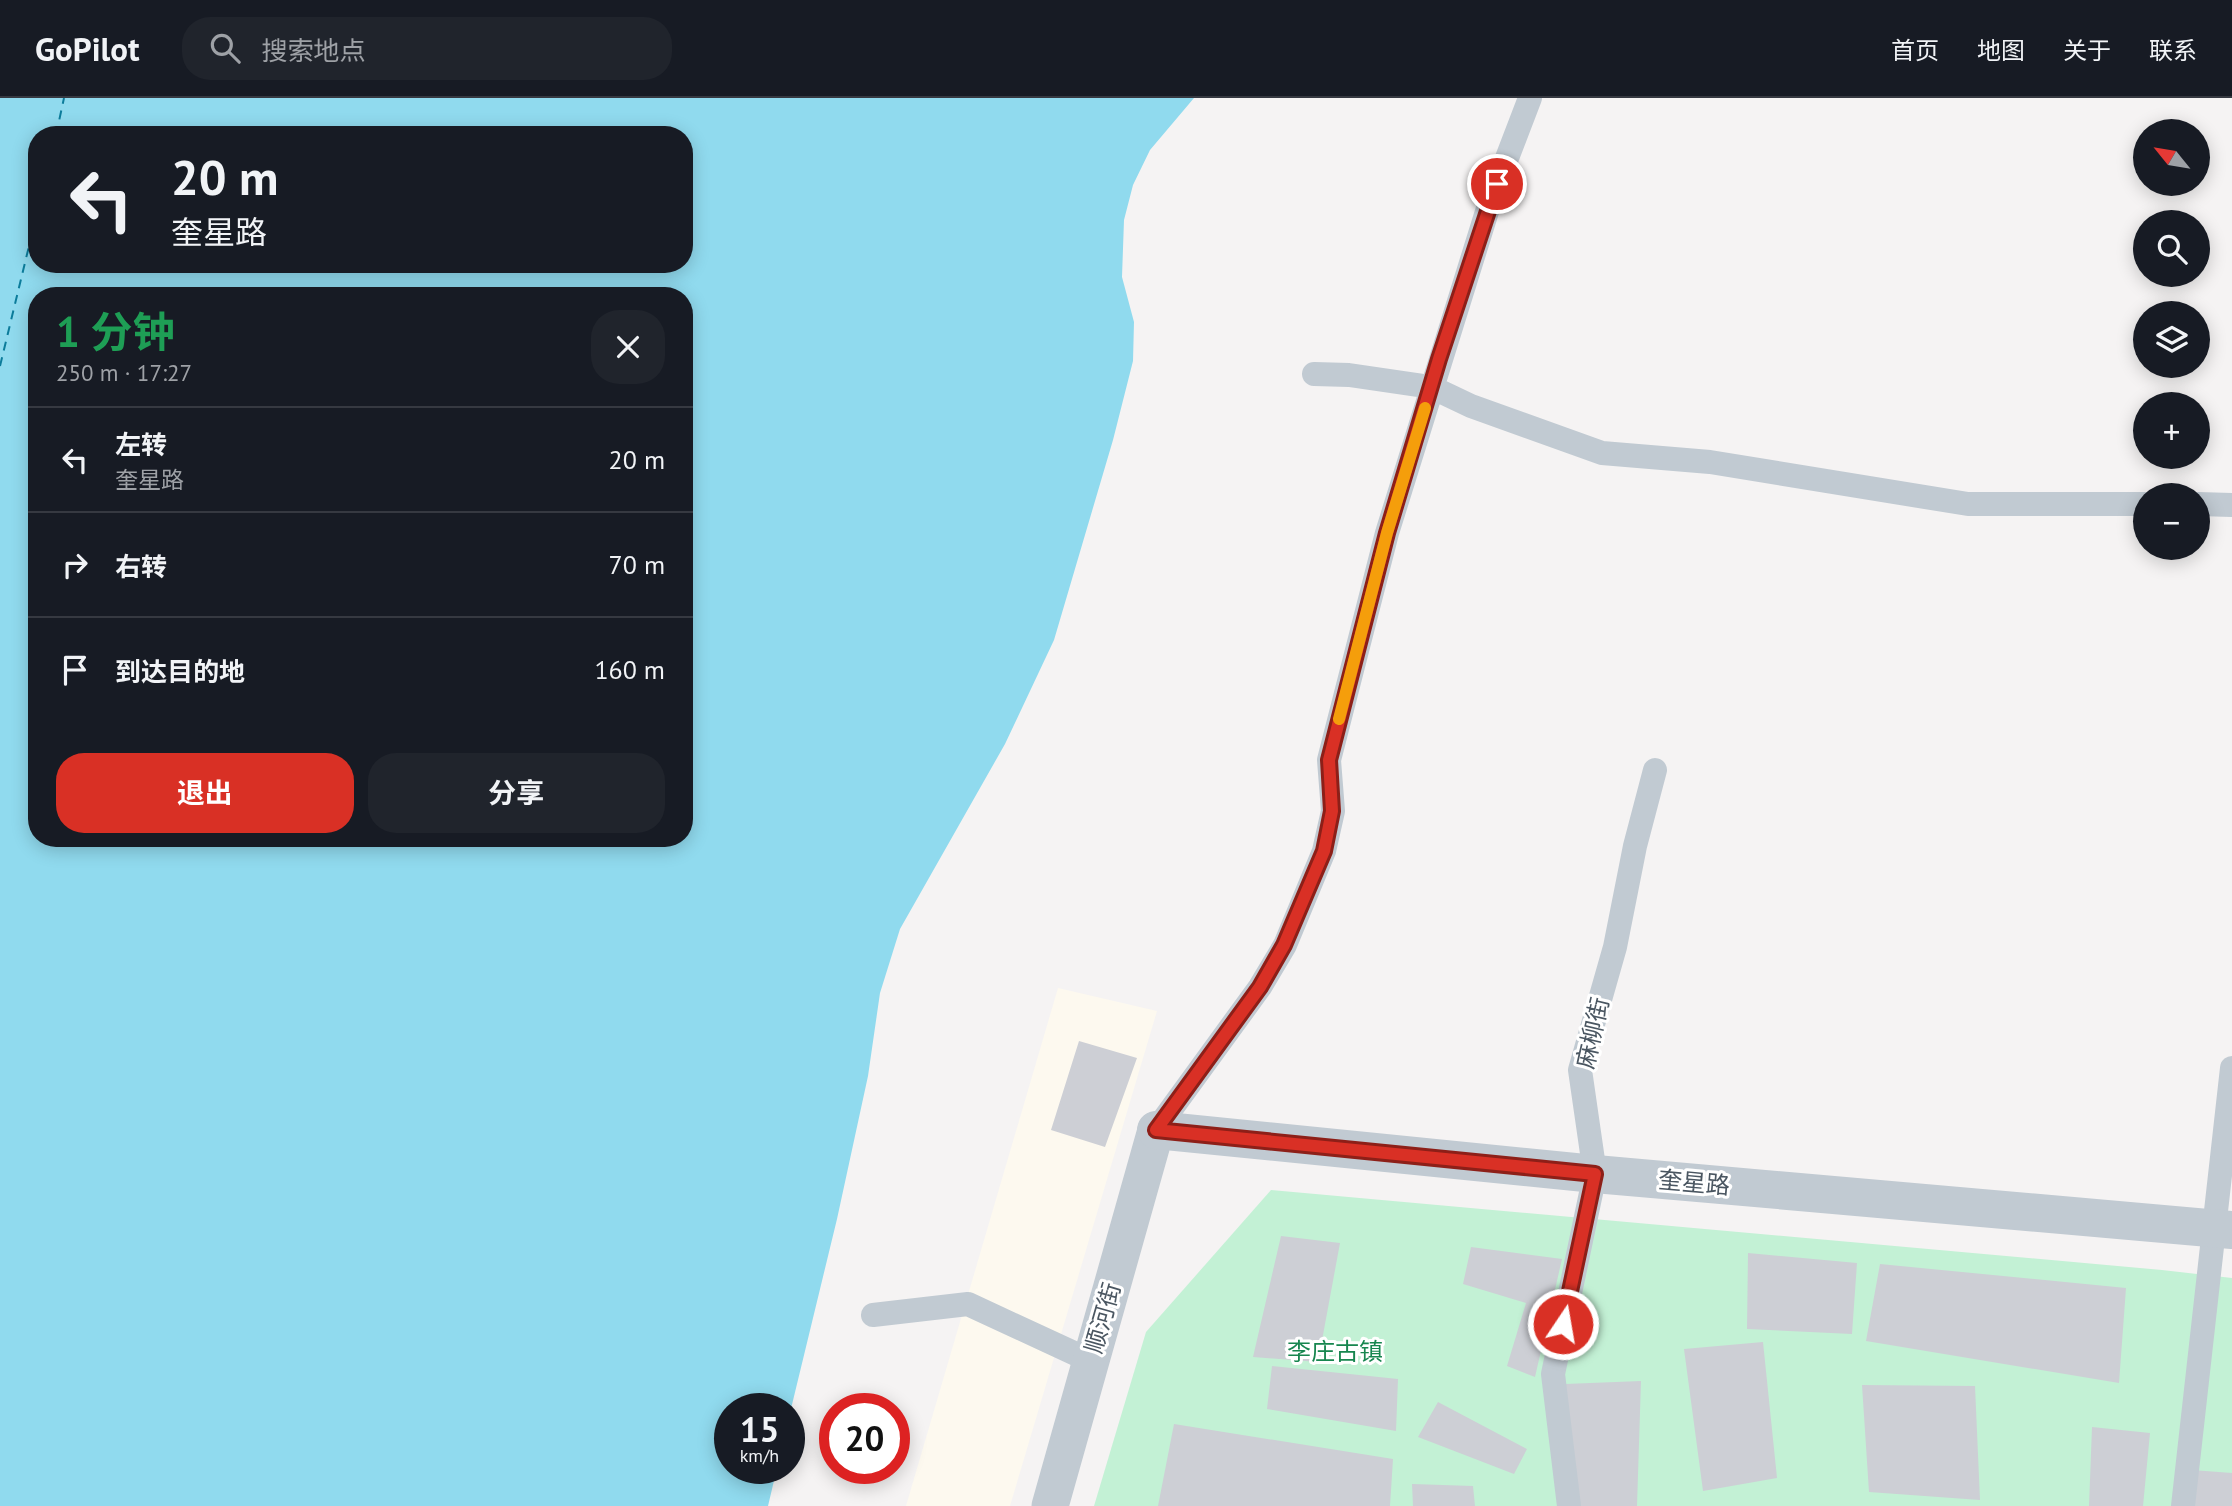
<!DOCTYPE html>
<html lang="zh">
<meta charset="utf-8">
<style>
:root{--surface:#171b24;--page:#20242c;--text:#f1f3f6;--muted:#9ea1a6;--line:#363941;--accent:#d93025}
body{margin:0;font-family:"PT Sans","Noto Sans SC",sans-serif;background:var(--page);color:var(--text);height:100vh;display:flex;flex-direction:column;font-size:26px;white-space:nowrap}
*{box-sizing:border-box;margin:0}
p{font-size:23px;color:var(--muted)}
.icon{flex:none;width:38px;height:38px;fill:none;stroke:currentColor;stroke-width:2;stroke-linecap:round;stroke-linejoin:round}
.map{position:relative;flex:1;overflow:hidden}
.details{position:absolute;left:28px;top:189px;width:665px;height:560px;display:flex;flex-direction:column;background:var(--surface);border-radius:28px;box-shadow:0 4px 18px #0003}
.details>*{flex:none}
.guide{position:absolute;left:28px;top:28px;width:665px;height:147px;border-radius:28px;box-shadow:0 4px 18px #0003;background:#171b24;color:var(--text);overflow:hidden}
.needle{width:46px;rotate:300deg}
.fabs{position:absolute;left:2133px;top:21px;display:grid;gap:14px}
.fabs a{display:grid;place-items:center;width:77px;height:77px;border-radius:50%;background:var(--surface);box-shadow:0 4px 18px #0003;font-size:35px}
.speed{position:absolute;left:714px;top:1295px;display:flex;gap:14px;font-size:35px;font-weight:700;text-align:center}
.speed>*{display:grid;place-content:center;width:91px;height:91px;border-radius:50%;background:var(--surface);box-shadow:0 4px 18px #0003;line-height:1}
.speed small{font-size:18px;font-weight:400}
.speed .limit{border:10px solid #d22;background:#fff;color:#111}
.pin{position:absolute;display:grid;place-items:center;width:60px;height:60px;color:#fff;margin:-30px;border:4px solid #fff;border-radius:50%;box-shadow:0 2px 7px #0007}
.me{position:absolute;width:77px;margin:-38px;rotate:12deg;stroke-linejoin:round;filter:drop-shadow(0 0 5px #0008)}
.turn{display:flex;align-items:center;gap:24px;height:147px;padding:0 28px;font-size:32px}
.turn .icon{width:91px;height:91px;stroke-width:2.5}
.turn b{display:block;font-size:49px;line-height:60px}
.round{display:grid;place-items:center;flex:none;width:74px;height:74px;border-radius:28px;background:var(--page)}
.summary{display:flex;align-items:center;justify-content:space-between;height:119px;padding:0 28px}
h1{font-size:42px;font-weight:700;line-height:52px;color:#1e9e55}
.action{display:flex;gap:14px;margin-top:auto;padding:14px 28px}
.action a{flex:1;height:80px;border-radius:28px;background:var(--accent);color:#fff;font-size:28px;font-weight:700;line-height:80px;text-align:center}
.action a+a{background:var(--page);color:var(--text)}
ul{padding:0;list-style:none}
li{display:flex;align-items:center;gap:21px;height:105px;padding:0 28px;border-top:2px solid var(--line)}
li div{flex:1}
li b{display:block;font-size:26px}
li em{font-style:normal}
header{display:flex;align-items:center;gap:42px;box-sizing:border-box;height:98px;padding:0 35px;background:var(--surface);border-bottom:2px solid var(--line)}
header strong{font-size:33px}
nav{display:flex;gap:38px;margin-inline-start:auto;font-size:24px}
.search{width:490px;height:63px;background:var(--page);display:flex;align-items:center;gap:18px;box-sizing:border-box;padding:0 24px;border-radius:28px;color:var(--muted);font-size:26px}
.map>svg:first-child{display:block}
.commercial{fill:#fdf9ef}
.green{fill:#c3f1d5}
.water{fill:#90daee;fill-rule:evenodd}
.lines{fill:none;stroke-linecap:round;stroke-linejoin:round}
.ferry{stroke:#0c7c9b;stroke-width:2;stroke-dasharray:9 7;stroke-linecap:butt}
.building{fill:#cdcfd5}
.service{stroke:#c1cad2;stroke-width:24}
.pedestrian{stroke:#c1cad2;stroke-width:37}
.tertiary{stroke:#c1cad2;stroke-width:38}
.route-casing{stroke:#8d1f18;stroke-width:18}
.route{stroke:#d93025;stroke-width:12}
.slow{stroke:#f59e0b;stroke-width:12}
.labels{text-anchor:middle;stroke-width:6;stroke-linejoin:round;paint-order:stroke}
.street-label{font-size:24px;fill:#4a5661;stroke:#fff}
.park-label{font-size:24px;fill:#17864f;stroke:#fff}
</style>
<header>
<strong>GoPilot</strong>
<div class="search"><svg class="icon" aria-label="search" viewBox="0 0 24 24"><circle cx="10" cy="10" r="6"/><path d="M15 15l6 6"/></svg>搜索地点</div>
<nav><a>首页</a><a>地图</a><a>关于</a><a>联系</a></nav>
</header>
<div class="map">
<svg width="2232" height="1408" viewBox="0 0 2232 1408">
<rect width="100%" height="100%" fill="#f5f3f3"/>
<!-- commercial -->
<path class="commercial" d="M 1058,890 L 1157,913 L 1010,1408 L 906,1408 Z"/>
<!-- green -->
<path class="green" d="M 1271,1092 L 2162,1172 L 2232,1180 L 2232,1408 L 1094,1408 L 1146,1234 Z"/>
<!-- water -->
<path class="water" d="M 0,0 L 1194,0 L 1150,52 L 1133,87 L 1124,122 L 1122,179 L 1134,224 L 1133,263 L 1113,342 L 1054,542 L 1005,646 L 900,831 L 880,895 L 868,978 L 837,1121 L 789,1319 L 789,1311 L 730,1311 L 730,1370 L 777,1370 L 768,1408 L 0,1408 ZM 37,37 L 684,37 L 684,166 L 37,166 ZM 37,198 L 684,198 L 684,740 L 37,740 Z"/>
<g class="lines">
<!-- ferry -->
<path class="ferry" d="M 56,37 L 64,0
M 0,268 L 37,115"/>
</g>
<!-- building -->
<path class="building" d="M 1079,943 L 1137,960 L 1105,1049 L 1051,1032 Z
M 1281,1138 L 1340,1145 L 1318,1264 L 1253,1259 Z
M 1471,1149 L 1562,1161 L 1535,1279 L 1507,1268 L 1526,1205 L 1463,1186 Z
M 1748,1155 L 1857,1165 L 1852,1236 L 1747,1231 Z
M 1880,1166 L 2126,1190 L 2119,1285 L 1866,1243 Z
M 1763,1244 L 1777,1380 L 1703,1393 L 1684,1251 Z
M 1272,1268 L 1398,1281 L 1396,1333 L 1267,1311 Z
M 1641,1283 L 1637,1408 L 1577,1408 L 1565,1286 Z
M 1862,1287 L 1975,1288 L 1980,1402 L 1869,1394 Z
M 1438,1304 L 1527,1351 L 1514,1376 L 1418,1339 Z
M 1174,1326 L 1393,1361 L 1390,1408 L 1158,1408 Z
M 2092,1329 L 2150,1335 L 2143,1408 L 2089,1408 Z
M 2192,1372 L 2232,1375 L 2232,1408 L 2188,1408 Z
M 1412,1386 L 1473,1388 L 1475,1408 L 1413,1408 Z"/>
<g class="lines">
<!-- service -->
<path class="service" d="M 1314,276 L 1349,277 L 1431,289 L 1471,308 L 1602,355 L 1710,364 L 1968,406 L 2146,406
M 2198,406 L 2232,407
M 1156,1032 L 1260,889 L 1285,847 L 1324,753 L 1333,713 L 1329,662 L 1387,435 L 1489,107 L 1530,0
M 873,1217 L 968,1206 L 1091,1263
M 1569,1408 L 1553,1276 L 1595,1076 L 1580,972 L 1615,849 L 1635,748 L 1655,672
M 2183,1408 L 2232,970"/>
<!-- pedestrian -->
<path class="pedestrian" d="M 1050,1408 L 1156,1032"/>
<!-- tertiary -->
<path class="tertiary" d="M 1156,1032 L 1595,1076 L 2232,1132"/>
</g>
<g class="lines">
<!-- route casing -->
<g class="route-casing">
<path id="route" d="M 1497,86 L 1439,261 L 1387,435 L 1329,662 L 1332,713 L 1324,753 L 1284,847 L 1260,889 L 1156,1032 L 1595,1076 L 1563,1226"/>
</g>
<!-- route -->
<use href="#route" class="route"/>
<!-- slow -->
<path class="slow" d="M 1339,621 L 1387,435 L 1425,310"/>
</g>
<g class="labels">
<!-- street labels -->
<g class="street-label">
<text transform="translate(1593 935) rotate(-77)" y="8">麻柳街</text>
<text transform="translate(1694 1085) rotate(5)" y="8">奎星路</text>
<text transform="translate(1103 1220) rotate(-74)" y="8">顺河街</text>
</g>
<!-- park labels -->
<g class="park-label">
<text x="1335" y="1262">李庄古镇</text>
</g>
</g>
</svg>
<div class="fabs">
<a><svg class="needle" viewBox="-14 -14 28 28"><path d="M0-13l5 13h-10z" fill="#e53935"/><path d="M0 13l5-13h-10z" fill="#9ea1a6"/></svg></a>
<a><svg class="icon" aria-label="search" viewBox="0 0 24 24"><circle cx="10" cy="10" r="6"/><path d="M15 15l6 6"/></svg></a>
<a><svg class="icon" aria-label="layers" viewBox="0 0 24 24"><path d="M12 4l9 5-9 5-9-5zM3 14l9 5 9-5"/></svg></a>
<a>+</a>
<a>−</a>
</div>
<div class="speed"><div>15<small>km/h</small></div><div class="limit">20</div></div>
<div class="pin" style="left:1497px;top:86px;background:#d93025"><svg class="icon" aria-label="arrive" viewBox="0 0 24 24"><path d="M6 21V4h12l-3 4 3 4H6"/></svg></div>
<svg class="me" style="left:1563px;top:1226px" viewBox="-20 -20 40 40"><circle r="17" fill="#d93025" stroke="#fff" stroke-width="3"/><path d="M0-11L8 9 0 5-8 9z" fill="#fff"/></svg>
<div class="guide">
<div class="turn"><svg class="icon" aria-label="left" viewBox="0 0 24 24"><path d="M17 20v-9H6M10 6l-5 5 5 5"/></svg><div><b>20 m</b>奎星路</div></div>
</div>
<section class="details">
<div class="summary"><div><h1>1 分钟</h1><p>250 m · 17:27</p></div><a class="round"><svg class="icon" aria-label="close" viewBox="0 0 24 24"><path d="M6 6l12 12M18 6L6 18"/></svg></a></div>
<ul>
<li><svg class="icon" aria-label="left" viewBox="0 0 24 24"><path d="M17 20v-9H6M10 6l-5 5 5 5"/></svg><div><b>左转</b><p>奎星路</p></div><em>20 m</em></li>
<li><svg class="icon" aria-label="right" viewBox="0 0 24 24"><path d="M7 20v-9h11M14 6l5 5-5 5"/></svg><div><b>右转</b></div><em>70 m</em></li>
<li><svg class="icon" aria-label="arrive" viewBox="0 0 24 24"><path d="M6 21V4h12l-3 4 3 4H6"/></svg><div><b>到达目的地</b></div><em>160 m</em></li>
</ul>
<div class="action"><a>退出</a><a>分享</a></div>
</section>
</div>
